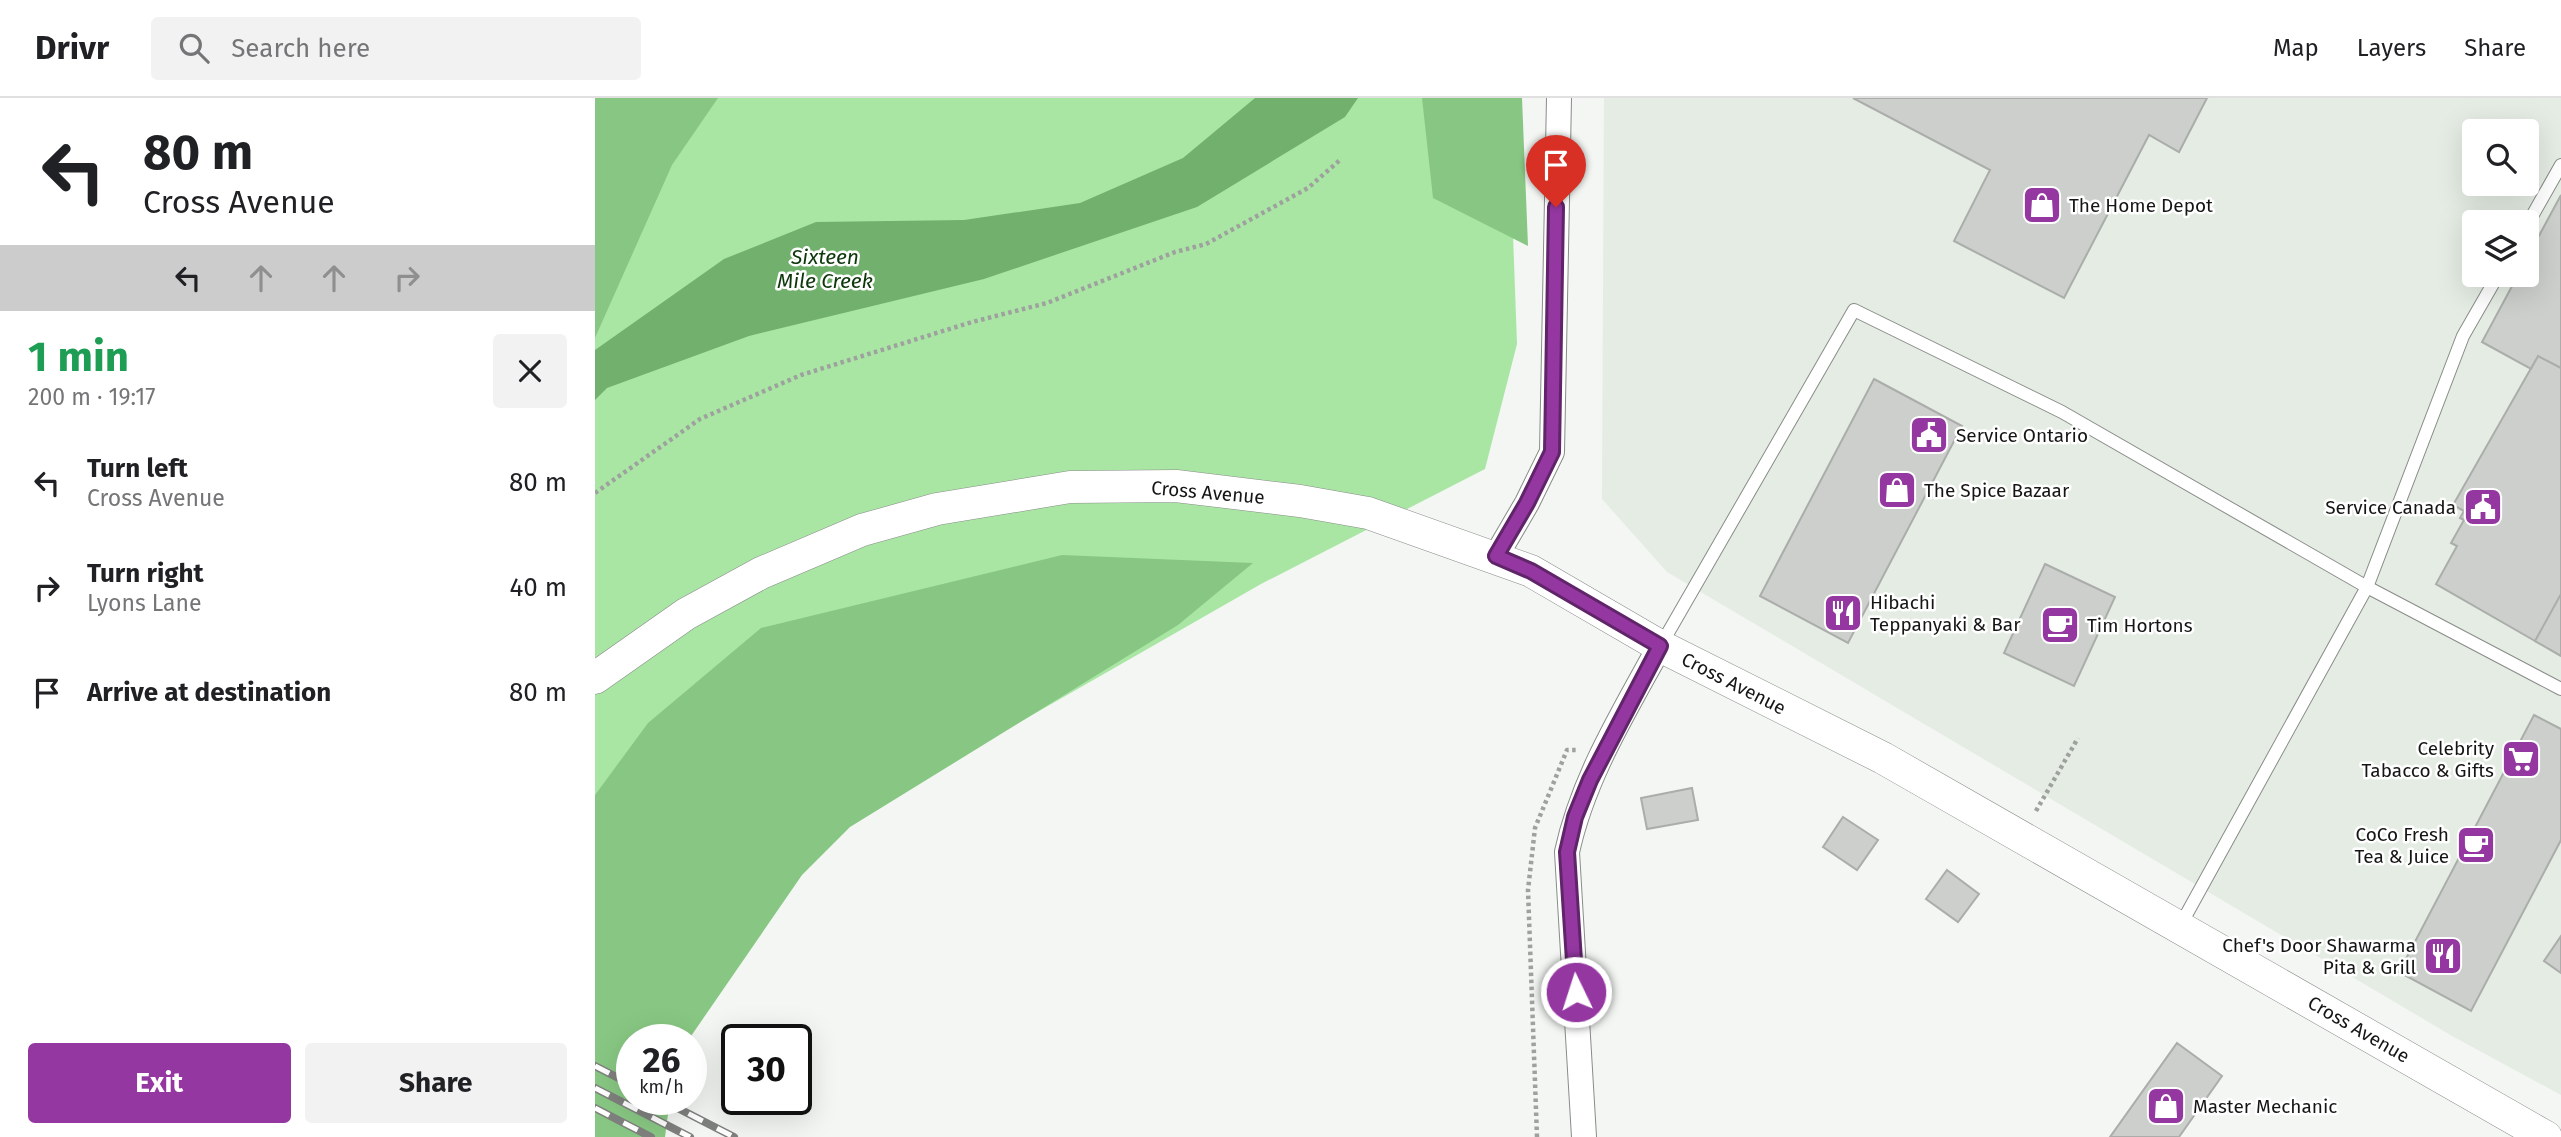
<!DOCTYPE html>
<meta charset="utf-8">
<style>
:root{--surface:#fff;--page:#f2f2f2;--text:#202124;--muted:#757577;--line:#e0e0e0;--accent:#9437a1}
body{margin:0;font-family:"Fira Sans",sans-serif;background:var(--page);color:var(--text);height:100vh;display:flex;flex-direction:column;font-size:26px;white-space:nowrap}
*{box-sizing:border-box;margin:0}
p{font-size:23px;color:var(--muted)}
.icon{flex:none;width:38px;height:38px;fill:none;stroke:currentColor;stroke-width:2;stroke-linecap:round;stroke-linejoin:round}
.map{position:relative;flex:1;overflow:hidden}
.panel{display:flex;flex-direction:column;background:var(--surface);width:595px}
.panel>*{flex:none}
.banner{background:#fff;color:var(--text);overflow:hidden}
.tools{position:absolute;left:1867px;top:21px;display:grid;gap:14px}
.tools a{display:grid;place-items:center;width:77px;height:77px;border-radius:7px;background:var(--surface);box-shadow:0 7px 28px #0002;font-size:35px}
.speed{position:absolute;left:21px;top:926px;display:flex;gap:14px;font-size:35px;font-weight:700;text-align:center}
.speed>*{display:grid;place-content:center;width:91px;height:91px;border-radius:50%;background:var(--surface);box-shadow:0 7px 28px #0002;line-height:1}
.speed small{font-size:18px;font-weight:400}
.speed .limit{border:4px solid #111;border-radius:10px;background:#fff;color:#111}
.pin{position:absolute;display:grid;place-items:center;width:60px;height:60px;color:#fff;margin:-72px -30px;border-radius:50% 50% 50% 0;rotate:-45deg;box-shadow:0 0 7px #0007}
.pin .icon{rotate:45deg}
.me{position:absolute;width:77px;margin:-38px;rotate:356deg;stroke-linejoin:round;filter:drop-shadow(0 0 5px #0008)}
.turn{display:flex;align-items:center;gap:24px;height:147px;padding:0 28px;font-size:32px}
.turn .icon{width:91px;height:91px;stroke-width:2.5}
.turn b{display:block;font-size:49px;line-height:60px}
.lanes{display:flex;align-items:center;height:66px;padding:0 28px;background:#0003;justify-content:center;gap:35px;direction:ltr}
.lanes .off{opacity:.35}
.round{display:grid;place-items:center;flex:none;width:74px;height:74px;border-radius:7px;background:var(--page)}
.headline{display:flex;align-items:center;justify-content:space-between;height:119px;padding:0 28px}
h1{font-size:42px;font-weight:700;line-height:52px;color:#1e9e55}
.action{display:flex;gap:14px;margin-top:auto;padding:14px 28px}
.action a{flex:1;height:80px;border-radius:7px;background:var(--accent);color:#fff;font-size:28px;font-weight:700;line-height:80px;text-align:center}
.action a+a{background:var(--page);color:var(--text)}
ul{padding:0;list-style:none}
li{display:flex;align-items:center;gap:21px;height:105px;padding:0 28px}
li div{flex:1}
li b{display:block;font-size:26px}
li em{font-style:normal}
header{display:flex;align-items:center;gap:42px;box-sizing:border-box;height:98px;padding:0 35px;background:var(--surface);border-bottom:2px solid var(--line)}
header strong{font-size:33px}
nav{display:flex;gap:38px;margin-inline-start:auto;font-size:24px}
.search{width:490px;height:63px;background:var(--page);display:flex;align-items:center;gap:18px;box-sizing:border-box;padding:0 24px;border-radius:7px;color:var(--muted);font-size:26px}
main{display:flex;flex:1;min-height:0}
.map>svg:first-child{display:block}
.built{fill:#e4ece3;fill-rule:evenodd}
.green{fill:#a9e6a4}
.forest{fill:#88c783}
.water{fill:#72b06d}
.building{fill:#cccfcc;stroke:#aaadaa;stroke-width:2}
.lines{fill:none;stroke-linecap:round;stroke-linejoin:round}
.service-casing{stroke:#898c89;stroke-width:14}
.minor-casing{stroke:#898c89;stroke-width:26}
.tertiary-casing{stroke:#898c89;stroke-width:33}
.path{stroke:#9ea19e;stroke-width:4.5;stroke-dasharray:3.5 3.5;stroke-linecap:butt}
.service{stroke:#fff;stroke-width:12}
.minor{stroke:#fff;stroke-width:24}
.tertiary{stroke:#fff;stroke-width:32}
.rail-casing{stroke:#7f817e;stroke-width:8}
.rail{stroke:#fff;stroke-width:5;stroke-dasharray:16;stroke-linecap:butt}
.route-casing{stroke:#602469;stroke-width:18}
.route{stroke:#9437a1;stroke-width:12}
.labels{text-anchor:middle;stroke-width:5;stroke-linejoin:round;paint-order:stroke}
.poi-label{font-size:19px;fill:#151614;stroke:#fff;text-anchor:start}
.street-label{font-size:19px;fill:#151614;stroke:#fff}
.water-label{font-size:21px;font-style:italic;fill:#0d380b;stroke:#fff}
</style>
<header>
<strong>Drivr</strong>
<div class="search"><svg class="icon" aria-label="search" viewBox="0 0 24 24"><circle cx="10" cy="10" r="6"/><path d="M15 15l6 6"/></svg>Search here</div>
<nav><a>Map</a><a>Layers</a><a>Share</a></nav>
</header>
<main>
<section class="panel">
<div class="banner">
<div class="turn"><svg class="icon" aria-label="left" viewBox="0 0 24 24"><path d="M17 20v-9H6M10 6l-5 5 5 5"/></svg><div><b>80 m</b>Cross Avenue</div></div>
<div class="lanes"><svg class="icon" aria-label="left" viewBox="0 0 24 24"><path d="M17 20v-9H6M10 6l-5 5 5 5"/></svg><svg class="icon off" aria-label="ahead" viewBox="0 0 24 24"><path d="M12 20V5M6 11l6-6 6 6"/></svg><svg class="icon off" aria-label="ahead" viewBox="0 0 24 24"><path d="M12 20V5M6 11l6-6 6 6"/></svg><svg class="icon off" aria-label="right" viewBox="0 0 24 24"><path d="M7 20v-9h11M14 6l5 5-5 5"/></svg></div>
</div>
<div class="headline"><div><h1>1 min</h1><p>200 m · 19:17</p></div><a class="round"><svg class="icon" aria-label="close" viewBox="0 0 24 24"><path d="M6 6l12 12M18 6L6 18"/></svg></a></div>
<ul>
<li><svg class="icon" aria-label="left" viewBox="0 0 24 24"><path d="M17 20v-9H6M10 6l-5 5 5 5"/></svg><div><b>Turn left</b><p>Cross Avenue</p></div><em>80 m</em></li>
<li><svg class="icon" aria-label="right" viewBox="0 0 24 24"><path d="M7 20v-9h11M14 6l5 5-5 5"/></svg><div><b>Turn right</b><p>Lyons Lane</p></div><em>40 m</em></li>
<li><svg class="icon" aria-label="arrive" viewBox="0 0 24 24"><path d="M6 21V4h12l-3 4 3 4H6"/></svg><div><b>Arrive at destination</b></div><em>80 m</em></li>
</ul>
<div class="action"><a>Exit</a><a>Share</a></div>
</section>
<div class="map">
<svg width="1966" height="1039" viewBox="0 0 1966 1039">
<rect width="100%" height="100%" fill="#f3f6f3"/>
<!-- built -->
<path class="built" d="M 1009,0 L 1966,0 L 1966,997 L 1859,939 L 1072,474 L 1007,401 ZM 1880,33 L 1932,33 L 1932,86 L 1880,86 ZM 1880,124 L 1932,124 L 1932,177 L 1880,177 Z"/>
<!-- green -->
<path class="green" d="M 0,0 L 913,0 L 922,246 L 890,371 L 666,486 L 123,797 L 37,942 L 0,949 Z"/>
<!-- forest -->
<path class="forest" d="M 0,0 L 123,0 L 77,67 L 0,240 Z
M 827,0 L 927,0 L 933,148 L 838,100 Z
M 467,457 L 658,465 L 583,527 L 255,729 L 207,777 L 94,941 L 37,942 L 37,1001 L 75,1001 L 70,1039 L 0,1039 L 0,697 L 53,625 L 166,530 Z"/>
<!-- water -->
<path class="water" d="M 660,0 L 763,0 L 750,19 L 602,109 L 389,181 L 154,238 L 12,290 L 0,302 L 0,252 L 129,161 L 221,124 L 369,122 L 485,105 L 588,60 Z"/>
<!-- building -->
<path class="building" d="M 1258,0 L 1612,0 L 1584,54 L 1554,37 L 1469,200 L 1359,143 L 1395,72 Z
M 1966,97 L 1966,270 L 1943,258 L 1936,271 L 1887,244 L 1923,177 L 1932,177 L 1932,160 Z
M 1943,258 L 1966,270 L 1966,496 L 1940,543 L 1841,486 L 1862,448 L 1856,445 L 1869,422 L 1865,420 L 1869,413 L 1858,407 Z
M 1279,281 L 1367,328 L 1253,545 L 1165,498 Z
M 1450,466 L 1520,499 L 1479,588 L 1409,555 Z
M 1966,496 L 1966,558 L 1940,543 Z
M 1939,617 L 1966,631 L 1966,742 L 1876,913 L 1804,874 Z
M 1097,690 L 1103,722 L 1052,731 L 1046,700 Z
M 1248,719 L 1283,742 L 1262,772 L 1228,749 Z
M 1352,772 L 1384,796 L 1363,824 L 1331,801 Z
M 1966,838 L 1966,875 L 1949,863 Z
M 1582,945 L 1627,978 L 1584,1039 L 1515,1039 Z"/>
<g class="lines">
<!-- service casing -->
<g class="service-casing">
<path id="service" d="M 1932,127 L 1966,67
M 1066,547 L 1259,212 L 1467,314 L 1772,489 L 1966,591
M 1585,828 L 1772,489 L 1868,238 L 1903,177"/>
</g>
<!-- minor casing -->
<g class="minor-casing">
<path id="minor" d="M 901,458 L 932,405 L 957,354 L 964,0
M 989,1039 L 972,754 C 988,680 1029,614 1065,548"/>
</g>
<!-- tertiary casing -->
<g class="tertiary-casing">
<path id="tertiary" d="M 0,580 L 91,516 L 166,475 L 267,432 L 342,411 L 475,389 L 581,388 L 705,403 L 773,415 L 936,473 L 1065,548 L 1288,660 L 1951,1039"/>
</g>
<!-- path -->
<path class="path" d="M 0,395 L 105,321 L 206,277 L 377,224 L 452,205 L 580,154 L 611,146 L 713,90 L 745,62
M 1441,713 L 1483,640
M 942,1039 L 933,792 L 940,730 L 972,652 L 981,652"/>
<!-- service -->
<use href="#service" class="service"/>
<!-- minor -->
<use href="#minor" class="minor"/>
<!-- tertiary -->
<use href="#tertiary" class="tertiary"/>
<!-- rail casing -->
<g class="rail-casing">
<path id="rail" d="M 0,968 L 37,987
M 0,990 L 95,1039
M 65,1001 L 139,1039
M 0,1010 L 56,1039"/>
</g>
<!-- rail -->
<use href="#rail" class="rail"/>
</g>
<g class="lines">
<!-- route casing -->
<g class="route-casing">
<path id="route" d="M 961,109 L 957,354 L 932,405 L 901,458 L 936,473 L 1065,548 L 995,682 L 980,719 L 972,754 L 981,894"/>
</g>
<!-- route -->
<use href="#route" class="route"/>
</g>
<!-- icons -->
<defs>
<g id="shop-square" transform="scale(2.0125)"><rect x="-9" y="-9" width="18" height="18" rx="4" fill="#9437a1" stroke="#fff"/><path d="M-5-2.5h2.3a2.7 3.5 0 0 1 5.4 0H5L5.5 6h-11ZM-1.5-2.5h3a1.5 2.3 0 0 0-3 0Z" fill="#fff"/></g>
<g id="civic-square" transform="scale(2.0125)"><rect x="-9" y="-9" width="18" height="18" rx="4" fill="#9437a1" stroke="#fff"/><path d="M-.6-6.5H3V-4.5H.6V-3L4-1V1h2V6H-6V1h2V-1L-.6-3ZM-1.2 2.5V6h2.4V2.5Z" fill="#fff"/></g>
<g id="restaurant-square" transform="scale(2.0125)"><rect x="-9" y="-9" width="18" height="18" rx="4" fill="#9437a1" stroke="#fff"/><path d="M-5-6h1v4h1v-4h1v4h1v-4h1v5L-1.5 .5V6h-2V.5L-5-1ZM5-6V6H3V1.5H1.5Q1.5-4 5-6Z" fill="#fff"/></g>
<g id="cafe-square" transform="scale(2.0125)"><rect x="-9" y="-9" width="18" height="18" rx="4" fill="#9437a1" stroke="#fff"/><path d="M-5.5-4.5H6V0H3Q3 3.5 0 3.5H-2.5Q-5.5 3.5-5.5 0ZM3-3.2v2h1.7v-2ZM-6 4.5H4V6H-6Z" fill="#fff"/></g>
<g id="supermarket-square" transform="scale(2.0125)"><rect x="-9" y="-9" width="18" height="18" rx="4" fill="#9437a1" stroke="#fff"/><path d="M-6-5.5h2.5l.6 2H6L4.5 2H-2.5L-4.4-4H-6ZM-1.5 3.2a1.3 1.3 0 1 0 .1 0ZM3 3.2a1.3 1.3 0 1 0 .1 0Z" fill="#fff"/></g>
</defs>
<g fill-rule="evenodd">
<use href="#shop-square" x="1447" y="107"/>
<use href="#civic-square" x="1334" y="337"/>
<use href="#shop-square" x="1302" y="392"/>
<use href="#civic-square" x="1888" y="409"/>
<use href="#restaurant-square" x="1248" y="515"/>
<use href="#cafe-square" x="1465" y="527"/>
<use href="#supermarket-square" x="1926" y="661"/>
<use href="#cafe-square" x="1881" y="747"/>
<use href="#restaurant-square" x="1848" y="858"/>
<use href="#shop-square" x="1571" y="1008"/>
</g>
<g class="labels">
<!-- poi labels -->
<g class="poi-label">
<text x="1474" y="114">The Home Depot</text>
<text x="1361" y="344">Service Ontario</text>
<text x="1329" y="399">The Spice Bazaar</text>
<text x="1861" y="416" text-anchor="end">Service Canada</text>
<text x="1275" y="511">Hibachi<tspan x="1275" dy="22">Teppanyaki &amp; Bar</tspan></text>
<text x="1492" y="534">Tim Hortons</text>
<text x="1899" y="657" text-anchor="end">Celebrity<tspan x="1899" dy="22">Tabacco &amp; Gifts</tspan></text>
<text x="1854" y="743" text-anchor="end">CoCo Fresh<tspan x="1854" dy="22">Tea &amp; Juice</tspan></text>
<text x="1821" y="854" text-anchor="end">Chef's Door Shawarma<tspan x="1821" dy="22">Pita &amp; Grill</tspan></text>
<text x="1598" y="1015">Master Mechanic</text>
</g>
<!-- street labels -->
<g class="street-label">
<text transform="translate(613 394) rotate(5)" y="7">Cross Avenue</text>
<text transform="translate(1139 585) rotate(27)" y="7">Cross Avenue</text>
<text transform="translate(1764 931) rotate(30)" y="7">Cross Avenue</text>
</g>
<!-- water labels -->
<g class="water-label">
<text x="230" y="166">Sixteen<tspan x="230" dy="24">Mile Creek</tspan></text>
</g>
</g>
</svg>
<div class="tools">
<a><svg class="icon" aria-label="search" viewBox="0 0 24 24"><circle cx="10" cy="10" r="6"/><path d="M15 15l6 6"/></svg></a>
<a><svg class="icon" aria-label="layers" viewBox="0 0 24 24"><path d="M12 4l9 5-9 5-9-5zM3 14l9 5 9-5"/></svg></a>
</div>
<div class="speed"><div>26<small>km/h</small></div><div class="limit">30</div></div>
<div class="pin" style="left:961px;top:109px;background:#d93025"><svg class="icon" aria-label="arrive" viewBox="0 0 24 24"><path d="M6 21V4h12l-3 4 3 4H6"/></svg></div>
<svg class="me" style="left:981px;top:894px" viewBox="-20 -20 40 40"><circle r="17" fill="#9437a1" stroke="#fff" stroke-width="3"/><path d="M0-11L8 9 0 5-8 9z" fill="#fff"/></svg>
</div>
</main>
